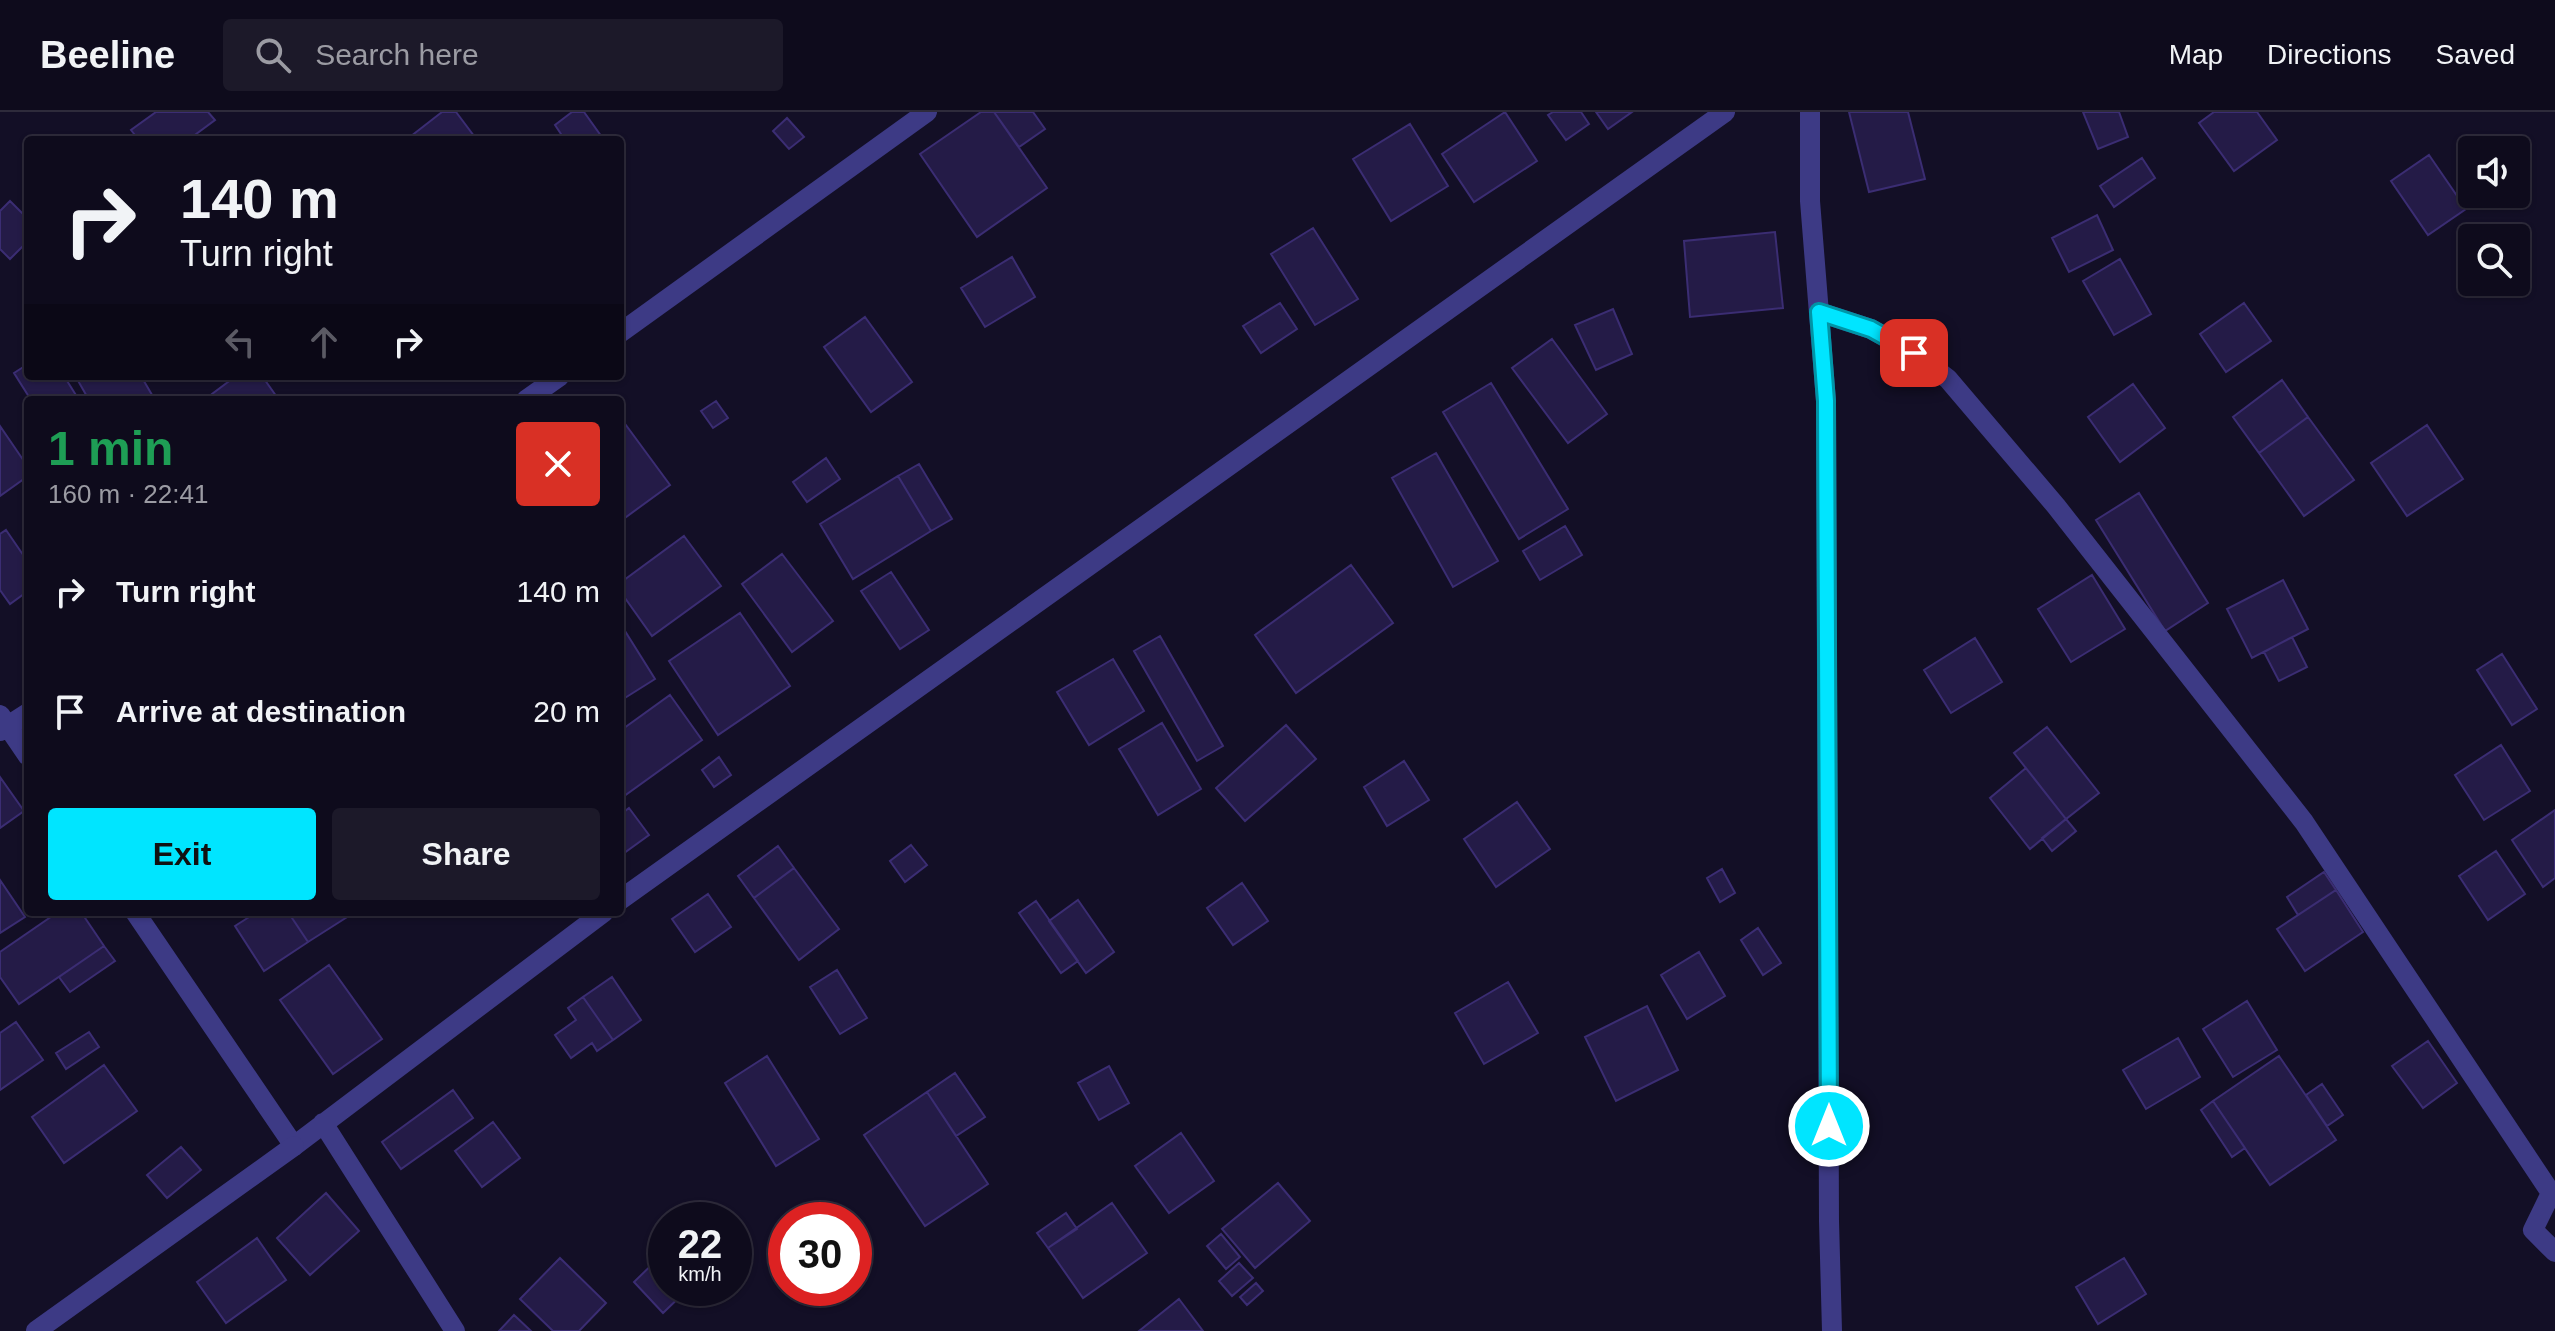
<!DOCTYPE html>
<meta charset="utf-8">
<style>
:root{--surface:#0e0b1c;--page:#1c1929;--text:#f1f3f6;--muted:#9b9ba3;--line:#2e2b3b;--accent:#00e5ff}
body{margin:0;font-family:Helvetica,sans-serif;background:var(--page);color:var(--text);height:100vh;display:flex;flex-direction:column;font-size:30px;white-space:nowrap}
*{box-sizing:border-box;margin:0}
p{font-size:26px;color:var(--muted)}
.icon{flex:none;width:44px;height:44px;fill:none;stroke:currentColor;stroke-width:2;stroke-linecap:round;stroke-linejoin:round}
.map{position:relative;flex:1;overflow:hidden}
.side{position:absolute;left:24px;top:284px;width:600px;height:520px;display:flex;flex-direction:column;background:var(--surface);border-radius:8px;box-shadow:0 2px 6px #0004,0 0 0 2px var(--line)}
.side>*{flex:none}
.guide{position:absolute;left:24px;top:24px;width:600px;height:244px;border-radius:8px;box-shadow:0 2px 6px #0004,0 0 0 2px var(--line);background:#0e0b1c;color:var(--text);overflow:hidden}
.controls{position:absolute;left:2458px;top:24px;display:grid;gap:16px}
.controls a{display:grid;place-items:center;width:72px;height:72px;border-radius:8px;background:var(--surface);box-shadow:0 2px 6px #0004,0 0 0 2px var(--line);font-size:40px}
.speed{position:absolute;left:648px;top:1090px;display:flex;gap:16px;font-size:40px;font-weight:700;text-align:center}
.speed>*{display:grid;place-content:center;width:104px;height:104px;border-radius:50%;background:var(--surface);box-shadow:0 2px 6px #0004,0 0 0 2px var(--line);line-height:1}
.speed small{font-size:20px;font-weight:400}
.speed .limit{border:12px solid #d22;background:#fff;color:#111}
.pin{position:absolute;display:grid;place-items:center;width:68px;height:68px;color:#fff;margin:-34px;border-radius:16px;box-shadow:0 4px 12px #0006}
.me{position:absolute;width:88px;margin:-44px;rotate:0deg;stroke-linejoin:round;filter:drop-shadow(0 0 6px #0008)}
.turn{display:flex;align-items:center;gap:28px;height:168px;padding:0 24px;font-size:36px}
.turn .icon{width:104px;height:104px;stroke-width:2.5}
.turn b{display:block;font-size:56px;line-height:68px}
.lanes{display:flex;align-items:center;height:76px;padding:0 24px;background:#0003;justify-content:center;gap:40px;direction:ltr}
.lanes .off{opacity:.35}
.round{display:grid;place-items:center;flex:none;width:84px;height:84px;border-radius:8px;background:var(--page)}
.headline{display:flex;align-items:center;justify-content:space-between;height:136px;padding:0 24px}
h1{font-size:48px;font-weight:600;line-height:60px;color:#1e9e55}
.button{display:flex;gap:16px;margin-top:auto;padding:16px 24px}
.button a{flex:1;height:92px;border-radius:8px;background:var(--accent);color:#111;font-size:32px;font-weight:600;line-height:92px;text-align:center}
.button a+a{background:var(--page);color:var(--text)}
ul{padding:0;list-style:none}
li{display:flex;align-items:center;gap:24px;height:120px;padding:0 24px}
li div{flex:1}
li b{display:block;font-size:30px}
li em{font-style:normal}
header{display:flex;align-items:center;gap:48px;box-sizing:border-box;height:112px;padding:0 40px;background:var(--surface);border-bottom:2px solid var(--line)}
header strong{font-size:38px}
nav{display:flex;gap:44px;margin-inline-start:auto;font-size:28px}
.search{width:560px;height:72px;background:var(--page);display:flex;align-items:center;gap:20px;box-sizing:border-box;padding:0 28px;border-radius:8px;color:var(--muted);font-size:30px}
.map>svg:first-child{display:block}
.building{fill:#241b47;stroke:#3b2d73;stroke-width:2}
.lines{fill:none;stroke-linecap:round;stroke-linejoin:round}
.minor{stroke:#3d3a85;stroke-width:20}
.tertiary{stroke:#3d3a85;stroke-width:20}
.route-casing{stroke:#0095a6;stroke-width:20}
.route{stroke:#00e5ff;stroke-width:14}
</style>
<header>
<strong>Beeline</strong>
<div class="search"><svg class="icon" aria-label="search" viewBox="0 0 24 24"><circle cx="10" cy="10" r="6"/><path d="M15 15l6 6"/></svg>Search here</div>
<nav><a>Map</a><a>Directions</a><a>Saved</a></nav>
</header>
<div class="map">
<svg width="2555" height="1219" viewBox="0 0 2555 1219">
<rect width="100%" height="100%" fill="#130f26"/>
<!-- building -->
<path class="building" d="M 156,0 L 208,0 L 215,8 L 188,28 L 139,28 L 131,18 Z
M 442,0 L 456,0 L 477,28 L 406,28 Z
M 572,0 L 584,0 L 604,28 L 565,28 L 555,13 Z
M 981,0 L 994,0 L 1047,76 L 977,125 L 920,42 Z
M 994,0 L 1033,0 L 1045,17 L 1019,35 Z
M 1505,0 L 1537,49 L 1474,90 L 1442,42 Z
M 1553,0 L 1581,0 L 1589,12 L 1566,28 L 1548,3 Z
M 1596,0 L 1632,0 L 1608,17 Z
M 1849,0 L 1908,0 L 1925,67 L 1869,80 Z
M 2083,0 L 2119,0 L 2128,25 L 2098,37 Z
M 2214,0 L 2257,0 L 2277,28 L 2234,59 L 2199,11 Z
M 787,6 L 804,25 L 789,37 L 773,19 Z
M 1410,12 L 1448,74 L 1391,109 L 1353,47 Z
M 2429,43 L 2466,97 L 2428,123 L 2391,69 Z
M 2142,46 L 2155,66 L 2114,95 L 2100,74 Z
M 10,89 L 28,107 L 28,129 L 10,147 L 0,137 L 0,99 Z
M 2097,103 L 2113,138 L 2069,160 L 2052,126 Z
M 1313,116 L 1358,187 L 1315,213 L 1271,142 Z
M 1775,120 L 1783,196 L 1690,205 L 1684,129 Z
M 1012,145 L 1035,185 L 985,215 L 961,176 Z
M 2120,147 L 2151,202 L 2114,223 L 2083,169 Z
M 1280,191 L 1297,217 L 1261,241 L 1243,214 Z
M 2244,191 L 2271,229 L 2226,260 L 2200,222 Z
M 1613,197 L 1632,242 L 1596,258 L 1575,213 Z
M 865,205 L 912,270 L 871,300 L 824,235 Z
M 1552,227 L 1607,302 L 1568,331 L 1512,256 Z
M 28,252 L 28,264 L 64,264 L 79,288 L 31,288 L 14,261 Z
M 83,264 L 141,264 L 155,288 L 89,288 L 77,267 Z
M 236,264 L 262,264 L 279,288 L 216,288 L 212,282 Z
M 2282,268 L 2308,305 L 2259,341 L 2233,305 Z
M 1491,271 L 1568,397 L 1519,427 L 1443,300 Z
M 2133,272 L 2165,316 L 2120,350 L 2088,305 Z
M 716,289 L 728,306 L 713,316 L 701,299 Z
M 620,305 L 670,373 L 622,408 L 620,405 Z
M 2308,305 L 2354,368 L 2304,404 L 2259,341 Z
M 2427,313 L 2463,367 L 2407,404 L 2371,351 Z
M 0,314 L 28,355 L 28,364 L 0,384 Z
M 1436,341 L 1498,449 L 1453,475 L 1392,366 Z
M 826,346 L 840,367 L 807,390 L 793,370 Z
M 919,352 L 952,407 L 931,419 L 898,364 Z
M 898,364 L 931,419 L 853,467 L 820,412 Z
M 2139,381 L 2208,491 L 2165,519 L 2096,408 Z
M 1565,414 L 1582,443 L 1540,468 L 1523,439 Z
M 6,418 L 28,450 L 28,479 L 10,492 L 0,478 L 0,422 Z
M 684,424 L 721,474 L 652,524 L 620,479 L 620,471 Z
M 782,442 L 833,509 L 792,540 L 742,472 Z
M 1351,453 L 1393,511 L 1296,581 L 1255,523 Z
M 891,460 L 929,518 L 900,537 L 861,479 Z
M 2092,463 L 2125,517 L 2071,550 L 2038,497 Z
M 2283,468 L 2308,517 L 2252,546 L 2227,497 Z
M 740,501 L 790,574 L 718,623 L 669,549 Z
M 620,511 L 655,567 L 620,589 Z
M 1160,524 L 1223,634 L 1197,649 L 1134,539 Z
M 2292,525 L 2307,555 L 2279,569 L 2264,540 Z
M 1975,526 L 2002,570 L 1951,601 L 1924,558 Z
M 2502,542 L 2537,597 L 2512,613 L 2477,558 Z
M 1113,547 L 1144,599 L 1089,633 L 1057,580 Z
M 670,583 L 702,628 L 620,687 L 620,619 Z
M 1162,611 L 1201,677 L 1158,703 L 1119,637 Z
M 1286,613 L 1316,647 L 1245,709 L 1216,676 Z
M 2047,615 L 2099,681 L 2066,707 L 2014,641 Z
M 2501,633 L 2530,679 L 2484,708 L 2455,663 Z
M 719,645 L 731,663 L 714,675 L 702,658 Z
M 1404,649 L 1429,688 L 1387,714 L 1364,675 Z
M 2026,656 L 2066,707 L 2030,737 L 1990,686 Z
M 0,665 L 24,699 L 0,716 Z
M 1517,690 L 1550,737 L 1496,775 L 1464,727 Z
M 629,696 L 649,723 L 620,744 L 620,703 Z
M 2555,698 L 2555,766 L 2543,775 L 2512,728 Z
M 2066,707 L 2076,719 L 2052,739 L 2042,726 Z
M 911,733 L 927,753 L 905,770 L 890,749 Z
M 778,734 L 794,756 L 754,786 L 738,764 Z
M 2496,739 L 2525,782 L 2488,808 L 2459,764 Z
M 794,756 L 839,817 L 799,848 L 754,786 Z
M 1722,757 L 1735,781 L 1720,790 L 1707,766 Z
M 2324,760 L 2336,778 L 2298,803 L 2287,785 Z
M 0,768 L 25,805 L 0,821 Z
M 1242,771 L 1268,809 L 1233,833 L 1207,796 Z
M 2336,778 L 2363,820 L 2305,859 L 2277,817 Z
M 708,782 L 731,815 L 695,840 L 672,807 Z
M 1078,788 L 1114,840 L 1086,861 L 1049,809 Z
M 1036,789 L 1078,849 L 1061,861 L 1019,801 Z
M 58,800 L 81,800 L 104,834 L 19,892 L 0,865 L 0,840 Z
M 257,800 L 288,800 L 308,830 L 264,859 L 235,814 Z
M 288,800 L 355,800 L 308,830 Z
M 1758,816 L 1781,851 L 1763,863 L 1741,828 Z
M 104,834 L 115,849 L 70,880 L 59,865 Z
M 1699,840 L 1725,884 L 1687,907 L 1661,863 Z
M 329,853 L 382,927 L 333,962 L 280,888 Z
M 837,858 L 867,906 L 840,922 L 810,875 Z
M 612,865 L 641,908 L 613,928 L 583,885 Z
M 1508,870 L 1538,921 L 1484,952 L 1455,901 Z
M 583,885 L 613,928 L 597,939 L 592,931 L 571,946 L 555,923 L 576,908 L 568,896 Z
M 2247,889 L 2277,938 L 2233,965 L 2203,917 Z
M 1647,894 L 1678,958 L 1616,989 L 1585,925 Z
M 16,910 L 43,948 L 0,978 L 0,921 Z
M 89,920 L 99,935 L 66,957 L 56,941 Z
M 2178,926 L 2200,965 L 2146,997 L 2123,958 Z
M 2428,929 L 2457,971 L 2423,996 L 2392,954 Z
M 767,944 L 819,1027 L 776,1054 L 725,971 Z
M 2279,944 L 2336,1028 L 2270,1073 L 2213,989 Z
M 104,953 L 137,999 L 64,1051 L 32,1005 Z
M 1109,954 L 1129,991 L 1099,1008 L 1078,971 Z
M 955,961 L 985,1005 L 956,1024 L 927,980 Z
M 2322,972 L 2343,1003 L 2327,1014 L 2306,983 Z
M 453,978 L 473,1006 L 401,1057 L 382,1030 Z
M 927,980 L 988,1072 L 925,1114 L 864,1023 Z
M 2213,989 L 2245,1036 L 2232,1045 L 2201,998 Z
M 493,1010 L 520,1046 L 482,1075 L 455,1039 Z
M 1181,1021 L 1214,1069 L 1169,1101 L 1135,1054 Z
M 181,1035 L 201,1058 L 167,1086 L 147,1063 Z
M 1278,1071 L 1310,1109 L 1255,1156 L 1222,1117 Z
M 326,1081 L 359,1119 L 310,1163 L 277,1126 Z
M 1112,1091 L 1147,1141 L 1083,1186 L 1048,1136 Z
M 1066,1101 L 1077,1117 L 1048,1136 L 1037,1121 Z
M 1221,1122 L 1240,1145 L 1226,1157 L 1207,1134 Z
M 257,1126 L 286,1168 L 226,1211 L 197,1170 Z
M 666,1139 L 666,1176 L 689,1176 L 663,1201 L 634,1170 Z
M 560,1146 L 606,1191 L 579,1219 L 553,1219 L 520,1187 Z
M 2124,1146 L 2146,1182 L 2098,1212 L 2076,1175 Z
M 1239,1151 L 1253,1166 L 1232,1184 L 1219,1169 Z
M 1256,1171 L 1263,1179 L 1247,1193 L 1240,1185 Z
M 1179,1187 L 1203,1219 L 1139,1219 Z
M 514,1203 L 531,1219 L 499,1219 Z"/>
<g class="lines">
<!-- minor -->
<path class="minor" d="M 1810,0 L 1810,89 L 1826,289 L 1829,1109 L 1832,1219
M 1819,200 L 1871,217 L 1914,241 L 1948,267 L 2056,394 L 2304,710 L 2551,1081 L 2533,1118 L 2555,1140
M 620,221 L 927,0
M 526,288 L 560,264
M 0,603 L 28,644
M 0,619 L 28,601
M 620,788 L 1725,0
M 135,800 L 294,1034 L 604,800
M 323,1011 L 455,1219"/>
<!-- tertiary -->
<path class="tertiary" d="M 36,1219 L 294,1034"/>
</g>
<g class="lines">
<!-- route casing -->
<g class="route-casing">
<path id="route" d="M 1829,1014 L 1826,289 L 1819,200 L 1871,217 L 1914,241"/>
</g>
<!-- route -->
<use href="#route" class="route"/>
</g>
</svg>
<div class="controls">
<a><svg class="icon" aria-label="sound" viewBox="0 0 24 24"><path d="M4 9h4l5-4v14l-5-4H4zM17 9q2 3 0 6"/></svg></a>
<a><svg class="icon" aria-label="search" viewBox="0 0 24 24"><circle cx="10" cy="10" r="6"/><path d="M15 15l6 6"/></svg></a>
</div>
<div class="speed"><div>22<small>km/h</small></div><div class="limit">30</div></div>
<div class="pin" style="left:1914px;top:241px;background:#d93025"><svg class="icon" aria-label="arrive" viewBox="0 0 24 24"><path d="M6 21V4h12l-3 4 3 4H6"/></svg></div>
<svg class="me" style="left:1829px;top:1014px" viewBox="-20 -20 40 40"><circle r="17" fill="#00e5ff" stroke="#fff" stroke-width="3"/><path d="M0-11L8 9 0 5-8 9z" fill="#fff"/></svg>
<div class="guide">
<div class="turn"><svg class="icon" aria-label="right" viewBox="0 0 24 24"><path d="M7 20v-9h11M14 6l5 5-5 5"/></svg><div><b>140 m</b>Turn right</div></div>
<div class="lanes"><svg class="icon off" aria-label="left" viewBox="0 0 24 24"><path d="M17 20v-9H6M10 6l-5 5 5 5"/></svg><svg class="icon off" aria-label="ahead" viewBox="0 0 24 24"><path d="M12 20V5M6 11l6-6 6 6"/></svg><svg class="icon" aria-label="right" viewBox="0 0 24 24"><path d="M7 20v-9h11M14 6l5 5-5 5"/></svg></div>
</div>
<section class="side">
<div class="headline"><div><h1>1 min</h1><p>160 m · 22:41</p></div><a class="round" style="background:#d93025;color:#fff"><svg class="icon" aria-label="close" viewBox="0 0 24 24"><path d="M6 6l12 12M18 6L6 18"/></svg></a></div>
<ul>
<li><svg class="icon" aria-label="right" viewBox="0 0 24 24"><path d="M7 20v-9h11M14 6l5 5-5 5"/></svg><div><b>Turn right</b></div><em>140 m</em></li>
<li><svg class="icon" aria-label="arrive" viewBox="0 0 24 24"><path d="M6 21V4h12l-3 4 3 4H6"/></svg><div><b>Arrive at destination</b></div><em>20 m</em></li>
</ul>
<div class="button"><a>Exit</a><a>Share</a></div>
</section>
</div>
